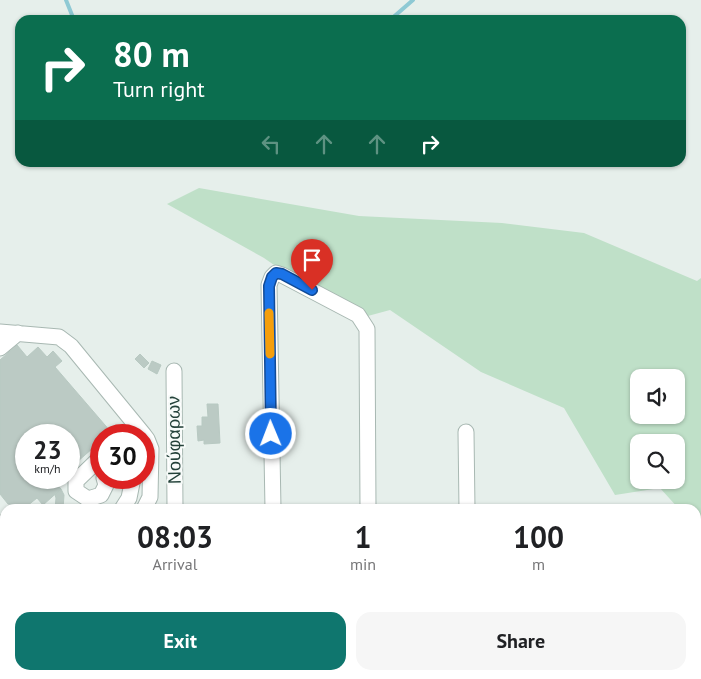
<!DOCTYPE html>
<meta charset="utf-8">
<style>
:root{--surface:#fff;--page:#f6f6f6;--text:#202124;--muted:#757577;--accent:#0f766e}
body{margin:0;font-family:"PT Sans",sans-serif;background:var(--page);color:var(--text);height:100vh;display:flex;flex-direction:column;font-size:19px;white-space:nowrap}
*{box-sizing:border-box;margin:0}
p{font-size:16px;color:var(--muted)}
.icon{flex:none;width:28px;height:28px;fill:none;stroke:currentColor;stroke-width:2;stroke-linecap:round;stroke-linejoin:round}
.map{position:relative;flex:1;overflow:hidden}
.panel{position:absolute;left:0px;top:504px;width:701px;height:176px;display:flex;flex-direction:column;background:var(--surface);border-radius:15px 15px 0 0;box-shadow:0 1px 4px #0004}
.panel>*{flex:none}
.banner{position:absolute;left:15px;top:15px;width:671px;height:152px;border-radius:15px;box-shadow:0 1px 4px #0004;background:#0b6e4f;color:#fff;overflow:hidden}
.controls{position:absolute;left:630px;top:369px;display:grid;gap:10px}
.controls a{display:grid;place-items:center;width:55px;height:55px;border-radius:10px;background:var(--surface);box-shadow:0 1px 4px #0004;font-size:25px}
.speed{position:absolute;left:15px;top:424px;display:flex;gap:10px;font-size:25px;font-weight:700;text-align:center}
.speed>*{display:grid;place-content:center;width:65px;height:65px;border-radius:50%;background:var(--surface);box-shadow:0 1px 4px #0004;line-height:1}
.speed small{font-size:12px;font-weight:400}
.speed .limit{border:8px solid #d22;background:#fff;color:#111}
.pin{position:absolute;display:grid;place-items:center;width:42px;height:42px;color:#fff;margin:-51px -21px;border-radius:50% 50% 50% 0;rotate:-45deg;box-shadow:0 0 5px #0007}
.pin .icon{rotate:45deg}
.me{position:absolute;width:55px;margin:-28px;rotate:359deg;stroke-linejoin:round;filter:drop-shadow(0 0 4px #0008)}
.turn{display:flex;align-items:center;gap:18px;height:105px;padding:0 15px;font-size:22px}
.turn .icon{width:65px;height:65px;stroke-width:2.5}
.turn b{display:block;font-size:35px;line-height:42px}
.lanes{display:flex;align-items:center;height:48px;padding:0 15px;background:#0003;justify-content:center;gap:25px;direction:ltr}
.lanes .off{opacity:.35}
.eta{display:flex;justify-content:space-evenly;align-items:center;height:85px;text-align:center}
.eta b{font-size:30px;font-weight:800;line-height:35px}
.button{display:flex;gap:10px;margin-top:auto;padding:10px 15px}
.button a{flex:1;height:58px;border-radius:15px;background:var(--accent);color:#fff;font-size:20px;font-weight:800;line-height:58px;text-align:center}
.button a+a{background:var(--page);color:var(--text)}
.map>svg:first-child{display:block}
.green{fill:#bfe0c8;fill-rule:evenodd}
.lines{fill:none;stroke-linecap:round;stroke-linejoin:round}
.stream{stroke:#8ec9d4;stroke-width:4}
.building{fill:#bbcac4;stroke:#b8c9c2}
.minor-casing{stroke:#a8b8b2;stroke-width:17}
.minor{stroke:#fff;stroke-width:15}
.route-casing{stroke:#114b97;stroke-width:12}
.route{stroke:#1a73e8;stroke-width:9}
.slow{stroke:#f59e0b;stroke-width:9}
.labels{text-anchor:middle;stroke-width:4;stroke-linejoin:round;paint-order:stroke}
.street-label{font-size:18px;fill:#24423a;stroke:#f7fbf9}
</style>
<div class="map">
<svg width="701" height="679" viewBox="0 0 701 679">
<rect width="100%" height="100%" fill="#e6efeb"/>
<!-- green -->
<path class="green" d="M 199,188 L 359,216 L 502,223 L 584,233 L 697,281 L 701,278 L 701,531 L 696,526 L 696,509 L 679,509 L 660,488 L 615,495 L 564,408 L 481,372 L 390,310 L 353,320 L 264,258 L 167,204 ZM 639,378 L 676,378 L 676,415 L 639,415 ZM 639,442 L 676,442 L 676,480 L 639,480 Z"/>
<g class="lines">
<!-- stream -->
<path class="stream" d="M 66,0 L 74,20
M 390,20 L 413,0"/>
</g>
<!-- building -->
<path class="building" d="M 17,345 L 27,357 L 38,347 L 47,357 L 53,351 L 62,361 L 55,367 L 111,432 L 108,435 L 101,435 L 101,441 L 69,469 L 69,435 L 26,435 L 26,478 L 59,478 L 55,482 L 61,489 L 43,505 L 37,498 L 27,506 L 8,504 L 0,494 L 0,360 Z
M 140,354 L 149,363 L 144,368 L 135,359 Z
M 152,361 L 161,365 L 157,374 L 148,369 Z
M 207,404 L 218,404 L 220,443 L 204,444 L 204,440 L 198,441 L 197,426 L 202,426 L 202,417 L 208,417 Z
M 61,489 L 64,495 L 63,509 L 55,509 L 56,498 L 55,495 Z
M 12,675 L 129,675 L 127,679 L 10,679 Z
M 532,675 L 548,675 L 548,676 L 533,679 Z"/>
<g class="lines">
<!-- minor casing -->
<g class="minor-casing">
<path id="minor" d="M 0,332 L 59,337 L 71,346 L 144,435
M 0,348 L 18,333
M 174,371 L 175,509
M 466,432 L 467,509
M 101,457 L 76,481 L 76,491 L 88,499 L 101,495 L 106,485 L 104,478
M 122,509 L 129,498 L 133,478
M 144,509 L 150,497 L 151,449 L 147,439 L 144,435
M 273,509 L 269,285 L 272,277 L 276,273 L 282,275 L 358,315 L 367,329 L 368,509
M 0,523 L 5,528
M 0,574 L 5,571
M 0,593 L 5,590
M 0,609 L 5,614
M 696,617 L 701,617
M 0,647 L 0,657
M 158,675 L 159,679
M 178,675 L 178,679
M 284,675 L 284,679
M 390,675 L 391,679
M 584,675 L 585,679
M 687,675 L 688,679"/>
</g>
<!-- minor -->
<use href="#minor" class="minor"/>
</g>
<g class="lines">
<!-- route casing -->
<g class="route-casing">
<path id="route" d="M 271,434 L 269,286 L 272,277 L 276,273 L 282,274 L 312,290"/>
</g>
<!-- route -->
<use href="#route" class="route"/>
<!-- slow -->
<path class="slow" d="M 269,313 L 270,354"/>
</g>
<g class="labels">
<!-- street labels -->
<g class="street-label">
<text transform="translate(174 440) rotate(-91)" y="6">Νούφαρων</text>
</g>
</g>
</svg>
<div class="controls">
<a><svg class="icon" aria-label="sound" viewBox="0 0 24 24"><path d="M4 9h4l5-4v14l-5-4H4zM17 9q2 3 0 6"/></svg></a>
<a><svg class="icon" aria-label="search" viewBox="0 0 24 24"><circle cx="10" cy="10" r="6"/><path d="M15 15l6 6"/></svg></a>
</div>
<div class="speed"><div>23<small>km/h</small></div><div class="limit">30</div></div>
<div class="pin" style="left:312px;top:290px;background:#d93025"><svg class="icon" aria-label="arrive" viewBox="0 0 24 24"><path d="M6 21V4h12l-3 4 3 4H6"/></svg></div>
<svg class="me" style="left:271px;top:434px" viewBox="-20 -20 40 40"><circle r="17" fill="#1a73e8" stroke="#fff" stroke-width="3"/><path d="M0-11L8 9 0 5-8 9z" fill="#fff"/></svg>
<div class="banner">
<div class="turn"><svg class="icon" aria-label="right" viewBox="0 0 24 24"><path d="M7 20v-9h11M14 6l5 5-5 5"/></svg><div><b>80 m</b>Turn right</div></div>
<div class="lanes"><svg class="icon off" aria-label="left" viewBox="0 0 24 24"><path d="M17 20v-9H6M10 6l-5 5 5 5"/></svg><svg class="icon off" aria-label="ahead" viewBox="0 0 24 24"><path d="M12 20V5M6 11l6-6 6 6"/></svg><svg class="icon off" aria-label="ahead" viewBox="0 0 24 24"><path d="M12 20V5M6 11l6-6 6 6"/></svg><svg class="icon" aria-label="right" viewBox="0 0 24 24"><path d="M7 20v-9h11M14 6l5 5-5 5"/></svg></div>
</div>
<section class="panel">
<div class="eta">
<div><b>08:03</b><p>Arrival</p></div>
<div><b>1</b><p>min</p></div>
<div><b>100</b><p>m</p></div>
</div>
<div class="button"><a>Exit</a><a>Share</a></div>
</section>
</div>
